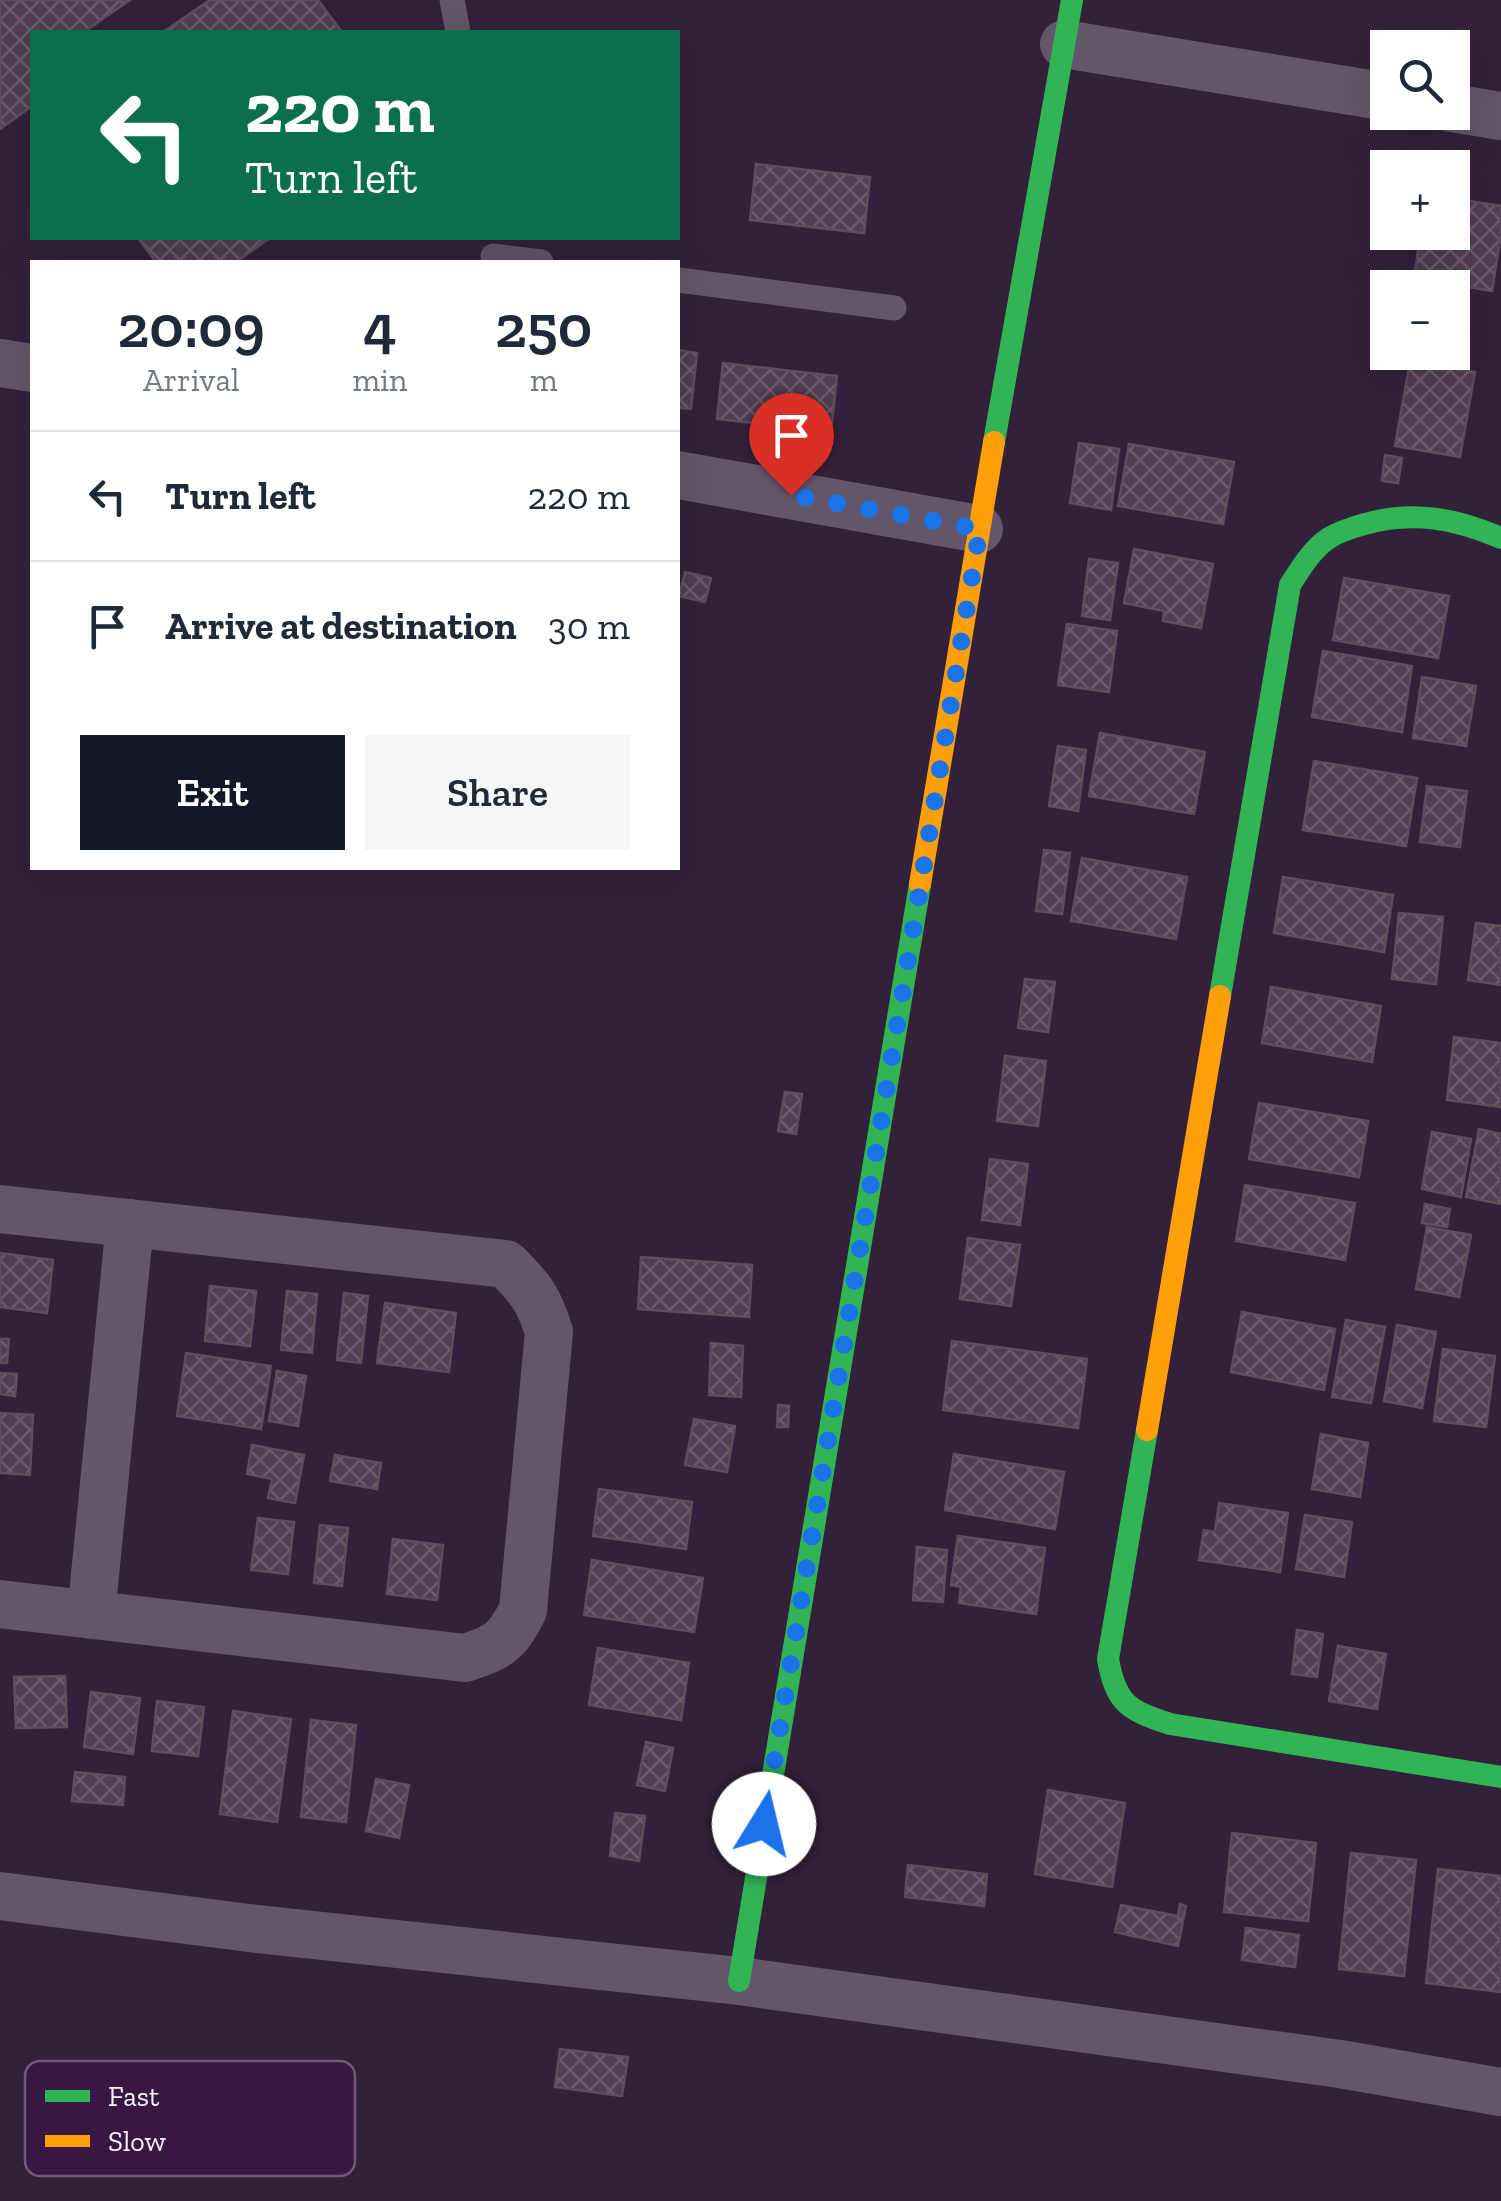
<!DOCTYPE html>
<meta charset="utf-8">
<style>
:root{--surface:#fff;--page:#f6f6f7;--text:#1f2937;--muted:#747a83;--line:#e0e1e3;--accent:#111827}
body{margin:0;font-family:"Zilla Slab",serif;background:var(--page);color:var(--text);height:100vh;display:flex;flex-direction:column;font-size:38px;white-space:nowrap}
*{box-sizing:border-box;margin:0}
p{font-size:32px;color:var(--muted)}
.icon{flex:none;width:55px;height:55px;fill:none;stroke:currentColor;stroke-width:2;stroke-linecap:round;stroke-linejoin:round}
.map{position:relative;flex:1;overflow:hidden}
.drawer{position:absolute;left:30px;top:260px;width:650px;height:610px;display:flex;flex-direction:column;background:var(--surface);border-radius:0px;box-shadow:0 10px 40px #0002}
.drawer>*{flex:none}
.top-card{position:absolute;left:30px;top:30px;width:650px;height:210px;border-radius:0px;box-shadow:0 10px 40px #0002;background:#0b6e4f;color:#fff;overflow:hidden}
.tools{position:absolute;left:1370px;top:30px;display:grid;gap:20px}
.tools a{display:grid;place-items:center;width:100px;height:100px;border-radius:0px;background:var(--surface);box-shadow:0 10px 40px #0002;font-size:50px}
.pin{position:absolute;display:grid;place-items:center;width:85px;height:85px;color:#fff;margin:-102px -42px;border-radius:50% 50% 50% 0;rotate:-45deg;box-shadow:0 0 10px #0007}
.pin .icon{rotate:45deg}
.me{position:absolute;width:110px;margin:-55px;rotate:9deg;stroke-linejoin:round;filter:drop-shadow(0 0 8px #0008)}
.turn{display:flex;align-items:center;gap:35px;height:210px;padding:0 50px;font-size:45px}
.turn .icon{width:130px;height:130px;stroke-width:2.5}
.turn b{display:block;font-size:70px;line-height:85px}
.eta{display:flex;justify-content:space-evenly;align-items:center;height:170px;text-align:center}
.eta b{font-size:60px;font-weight:600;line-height:70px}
.action{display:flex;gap:20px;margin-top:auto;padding:20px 50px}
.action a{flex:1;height:115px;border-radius:0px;background:var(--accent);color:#fff;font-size:40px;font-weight:600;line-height:115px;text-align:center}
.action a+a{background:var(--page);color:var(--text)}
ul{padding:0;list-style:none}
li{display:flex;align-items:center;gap:30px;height:130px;padding:0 50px;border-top:2px solid var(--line)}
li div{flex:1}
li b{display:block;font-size:38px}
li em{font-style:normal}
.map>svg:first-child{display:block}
.building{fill:url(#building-cross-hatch);stroke:#5d4d5e;stroke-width:2.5}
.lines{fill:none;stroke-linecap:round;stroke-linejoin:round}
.lane{stroke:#635668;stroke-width:25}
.street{stroke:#635668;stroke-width:48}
.fast{stroke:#30b455;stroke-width:22}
.slow{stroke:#ff9f0a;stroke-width:22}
.route{stroke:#1a73e8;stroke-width:18;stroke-dasharray:0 32.4}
.key{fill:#381743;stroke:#72597b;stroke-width:2.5}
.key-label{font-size:28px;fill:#faf2fd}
</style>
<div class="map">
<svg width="1501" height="2201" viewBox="0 0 1501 2201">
<defs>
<pattern id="building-cross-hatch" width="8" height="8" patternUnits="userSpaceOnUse" patternTransform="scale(2.5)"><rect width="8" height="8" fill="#513e51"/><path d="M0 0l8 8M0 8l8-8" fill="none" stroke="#6b5a6b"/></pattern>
</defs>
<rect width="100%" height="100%" fill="#332139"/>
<!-- building -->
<path class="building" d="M 0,0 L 130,0 L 84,32 L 32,32 L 32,106 L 0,129 Z
M 210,0 L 318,0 L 342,32 L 163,32 Z
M 756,164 L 870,177 L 864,233 L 750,220 Z
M 1452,198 L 1501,206 L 1501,234 L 1492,291 L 1414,278 L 1421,232 L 1452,232 Z
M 138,238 L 270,238 L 236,262 L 156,262 Z
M 1452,315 L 1462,317 L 1461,334 L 1469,335 L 1468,351 L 1452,349 Z
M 678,350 L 697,353 L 691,409 L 678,408 Z
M 1410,361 L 1475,372 L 1460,457 L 1395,446 Z
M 723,363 L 837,376 L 831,432 L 717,419 Z
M 1079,443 L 1119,449 L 1111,510 L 1070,503 Z
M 1129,444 L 1234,462 L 1223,524 L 1118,506 Z
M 1385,455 L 1402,458 L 1398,483 L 1382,481 Z
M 1134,549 L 1213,564 L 1201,628 L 1163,621 L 1164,611 L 1124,603 Z
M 1089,559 L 1118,563 L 1110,620 L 1082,616 Z
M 685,572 L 711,578 L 705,602 L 679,596 Z
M 1344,578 L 1449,596 L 1438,658 L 1333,640 Z
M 1067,624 L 1117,631 L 1109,692 L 1058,685 Z
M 1323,651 L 1412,666 L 1402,732 L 1312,717 Z
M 1422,677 L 1476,686 L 1466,746 L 1413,738 Z
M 1100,733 L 1205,752 L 1194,814 L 1089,796 Z
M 1058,746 L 1086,750 L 1078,811 L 1049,806 Z
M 1314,761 L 1417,778 L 1406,846 L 1303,830 Z
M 1427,786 L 1467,791 L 1460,847 L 1420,842 Z
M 1044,850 L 1070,853 L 1062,914 L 1036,911 Z
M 1082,858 L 1187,877 L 1176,939 L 1071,921 Z
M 1283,877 L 1393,895 L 1384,952 L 1274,933 Z
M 1399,913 L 1443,917 L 1436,984 L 1392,979 Z
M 1476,923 L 1501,926 L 1501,985 L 1468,980 Z
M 1025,979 L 1055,982 L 1048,1032 L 1018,1028 Z
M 1271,987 L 1381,1006 L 1372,1062 L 1262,1043 Z
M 1454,1037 L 1501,1043 L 1501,1107 L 1447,1100 Z
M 1005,1056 L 1046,1061 L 1038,1126 L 997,1121 Z
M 785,1092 L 802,1094 L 796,1134 L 778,1131 Z
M 1259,1103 L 1368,1121 L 1359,1177 L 1249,1159 Z
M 1479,1129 L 1501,1134 L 1501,1204 L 1466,1197 Z
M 1432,1132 L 1471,1139 L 1461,1197 L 1422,1189 Z
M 990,1159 L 1028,1164 L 1020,1225 L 982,1220 Z
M 1245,1185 L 1355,1203 L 1345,1260 L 1236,1241 Z
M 1425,1204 L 1450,1209 L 1447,1227 L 1422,1223 Z
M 1427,1227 L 1471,1235 L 1459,1297 L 1416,1289 Z
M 968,1238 L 1020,1245 L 1011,1306 L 960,1299 Z
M 0,1253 L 53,1260 L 47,1313 L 0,1307 Z
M 641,1257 L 752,1265 L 749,1317 L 638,1309 Z
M 210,1286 L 256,1291 L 250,1346 L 205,1341 Z
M 287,1291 L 317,1294 L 312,1353 L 281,1350 Z
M 344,1293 L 368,1296 L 361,1363 L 337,1360 Z
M 385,1303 L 456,1313 L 449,1372 L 377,1363 Z
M 1242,1312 L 1335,1329 L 1324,1390 L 1231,1372 Z
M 1346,1320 L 1385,1327 L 1371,1403 L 1332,1397 Z
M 1397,1325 L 1436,1332 L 1422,1408 L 1384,1401 Z
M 0,1339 L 9,1339 L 7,1363 L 0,1363 Z
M 952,1341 L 1087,1359 L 1078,1428 L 943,1410 Z
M 711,1343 L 743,1346 L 741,1397 L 709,1395 Z
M 1443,1349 L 1495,1356 L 1486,1427 L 1434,1421 Z
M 186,1353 L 271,1366 L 261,1429 L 177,1416 Z
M 277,1371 L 306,1376 L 298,1426 L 269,1421 Z
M 0,1373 L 17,1374 L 15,1396 L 0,1394 Z
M 778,1405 L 789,1406 L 788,1427 L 777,1427 Z
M 0,1413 L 33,1415 L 30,1475 L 0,1473 Z
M 694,1419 L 735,1426 L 727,1472 L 685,1465 Z
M 1321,1434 L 1368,1443 L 1360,1497 L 1312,1489 Z
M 252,1445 L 304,1455 L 295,1503 L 268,1498 L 272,1479 L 247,1474 Z
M 954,1454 L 1064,1472 L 1055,1529 L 945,1510 Z
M 335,1455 L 381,1463 L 377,1489 L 330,1481 Z
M 599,1489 L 692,1502 L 686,1549 L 593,1536 Z
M 1219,1503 L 1288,1513 L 1280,1572 L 1199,1560 L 1204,1530 L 1215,1532 Z
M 1305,1515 L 1352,1522 L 1344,1577 L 1296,1569 Z
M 258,1518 L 294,1522 L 288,1574 L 251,1570 Z
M 320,1525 L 348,1528 L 342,1586 L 314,1583 Z
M 958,1536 L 1045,1548 L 1036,1614 L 959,1603 L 961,1587 L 951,1585 Z
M 393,1539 L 443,1545 L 437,1600 L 387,1594 Z
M 917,1547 L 947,1550 L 943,1602 L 913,1600 Z
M 592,1560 L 703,1578 L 694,1632 L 584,1615 Z
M 1297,1630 L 1323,1634 L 1317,1677 L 1292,1674 Z
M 1338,1646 L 1386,1654 L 1377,1709 L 1329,1701 Z
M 598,1648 L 689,1663 L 681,1720 L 589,1705 Z
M 65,1676 L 67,1727 L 16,1728 L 14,1677 Z
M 91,1692 L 140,1698 L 133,1754 L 84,1747 Z
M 157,1701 L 204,1707 L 198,1756 L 152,1751 Z
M 233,1711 L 291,1719 L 277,1822 L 220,1814 Z
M 311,1720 L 356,1725 L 346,1822 L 301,1817 Z
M 646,1742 L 673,1748 L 665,1791 L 637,1785 Z
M 75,1772 L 125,1777 L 123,1805 L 72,1801 Z
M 376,1779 L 409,1785 L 399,1838 L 366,1831 Z
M 1048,1790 L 1125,1803 L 1112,1887 L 1035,1874 Z
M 615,1813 L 645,1816 L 639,1861 L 610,1856 Z
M 1232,1833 L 1316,1843 L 1308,1921 L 1224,1912 Z
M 1351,1853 L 1416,1860 L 1404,1976 L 1339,1969 Z
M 908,1865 L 987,1874 L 984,1906 L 905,1897 Z
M 1438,1869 L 1501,1876 L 1501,1992 L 1426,1983 Z
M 1180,1904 L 1186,1906 L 1178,1946 L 1115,1932 L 1121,1905 L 1178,1916 Z
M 1246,1928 L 1299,1935 L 1295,1967 L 1242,1960 Z
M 560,2049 L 628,2057 L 622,2096 L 555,2087 Z"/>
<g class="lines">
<!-- lane -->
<path class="lane" d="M 452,0 L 458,32
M 493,256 L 541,262
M 678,280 L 894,308"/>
<!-- street -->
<path class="street" d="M 1064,44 L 1388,97
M 1452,108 L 1501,116
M 0,363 L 32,368
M 678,475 L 979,529
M 0,1209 L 506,1264 C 530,1288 539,1299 549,1332 L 523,1610 C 507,1642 499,1647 465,1658 L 0,1604
M 91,1615 L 130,1223
M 0,1896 L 249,1928 L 739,1981 L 1340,2064 L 1501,2092"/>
<!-- fast -->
<path class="fast" d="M 994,442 L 1072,0
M 1220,996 L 1290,585 C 1301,568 1312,549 1329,538 C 1340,531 1354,527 1365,524 C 1413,510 1457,519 1501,538
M 1147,1430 L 1108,1659 C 1116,1704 1128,1710 1170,1724 L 1501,1777
M 739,1981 L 920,884"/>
<!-- slow -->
<path class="slow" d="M 920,884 L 994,442
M 1147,1430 L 1220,996"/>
</g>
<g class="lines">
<!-- route -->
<path class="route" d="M 764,1824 L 980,529 L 791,495"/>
</g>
<!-- legend -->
<rect x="25" y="2061" width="330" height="115" rx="15" class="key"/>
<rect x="45" y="2090" width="45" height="12" fill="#30b455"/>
<rect x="45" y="2135" width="45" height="12" fill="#ff9f0a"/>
<g class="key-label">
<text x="108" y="2106">Fast</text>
<text x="108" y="2151">Slow</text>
</g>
</svg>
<div class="tools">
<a><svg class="icon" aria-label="search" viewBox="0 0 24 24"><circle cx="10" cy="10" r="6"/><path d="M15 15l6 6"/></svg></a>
<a>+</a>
<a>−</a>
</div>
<div class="pin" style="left:791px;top:495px;background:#d93025"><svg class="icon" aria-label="arrive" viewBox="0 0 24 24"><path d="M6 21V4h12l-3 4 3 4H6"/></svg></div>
<svg class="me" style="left:764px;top:1824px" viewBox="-20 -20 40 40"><circle r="19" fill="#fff"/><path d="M0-13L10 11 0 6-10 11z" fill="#1a73e8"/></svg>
<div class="top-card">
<div class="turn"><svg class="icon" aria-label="left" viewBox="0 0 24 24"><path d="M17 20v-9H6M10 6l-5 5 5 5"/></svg><div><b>220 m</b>Turn left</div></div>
</div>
<section class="drawer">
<div class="eta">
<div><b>20:09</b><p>Arrival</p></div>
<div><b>4</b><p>min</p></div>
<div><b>250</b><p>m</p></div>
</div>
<ul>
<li><svg class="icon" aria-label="left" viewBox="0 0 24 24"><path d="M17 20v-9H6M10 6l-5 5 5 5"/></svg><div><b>Turn left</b></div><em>220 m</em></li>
<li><svg class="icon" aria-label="arrive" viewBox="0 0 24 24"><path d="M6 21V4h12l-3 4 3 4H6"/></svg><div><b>Arrive at destination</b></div><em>30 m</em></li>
</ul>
<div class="action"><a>Exit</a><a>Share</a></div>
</section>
</div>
